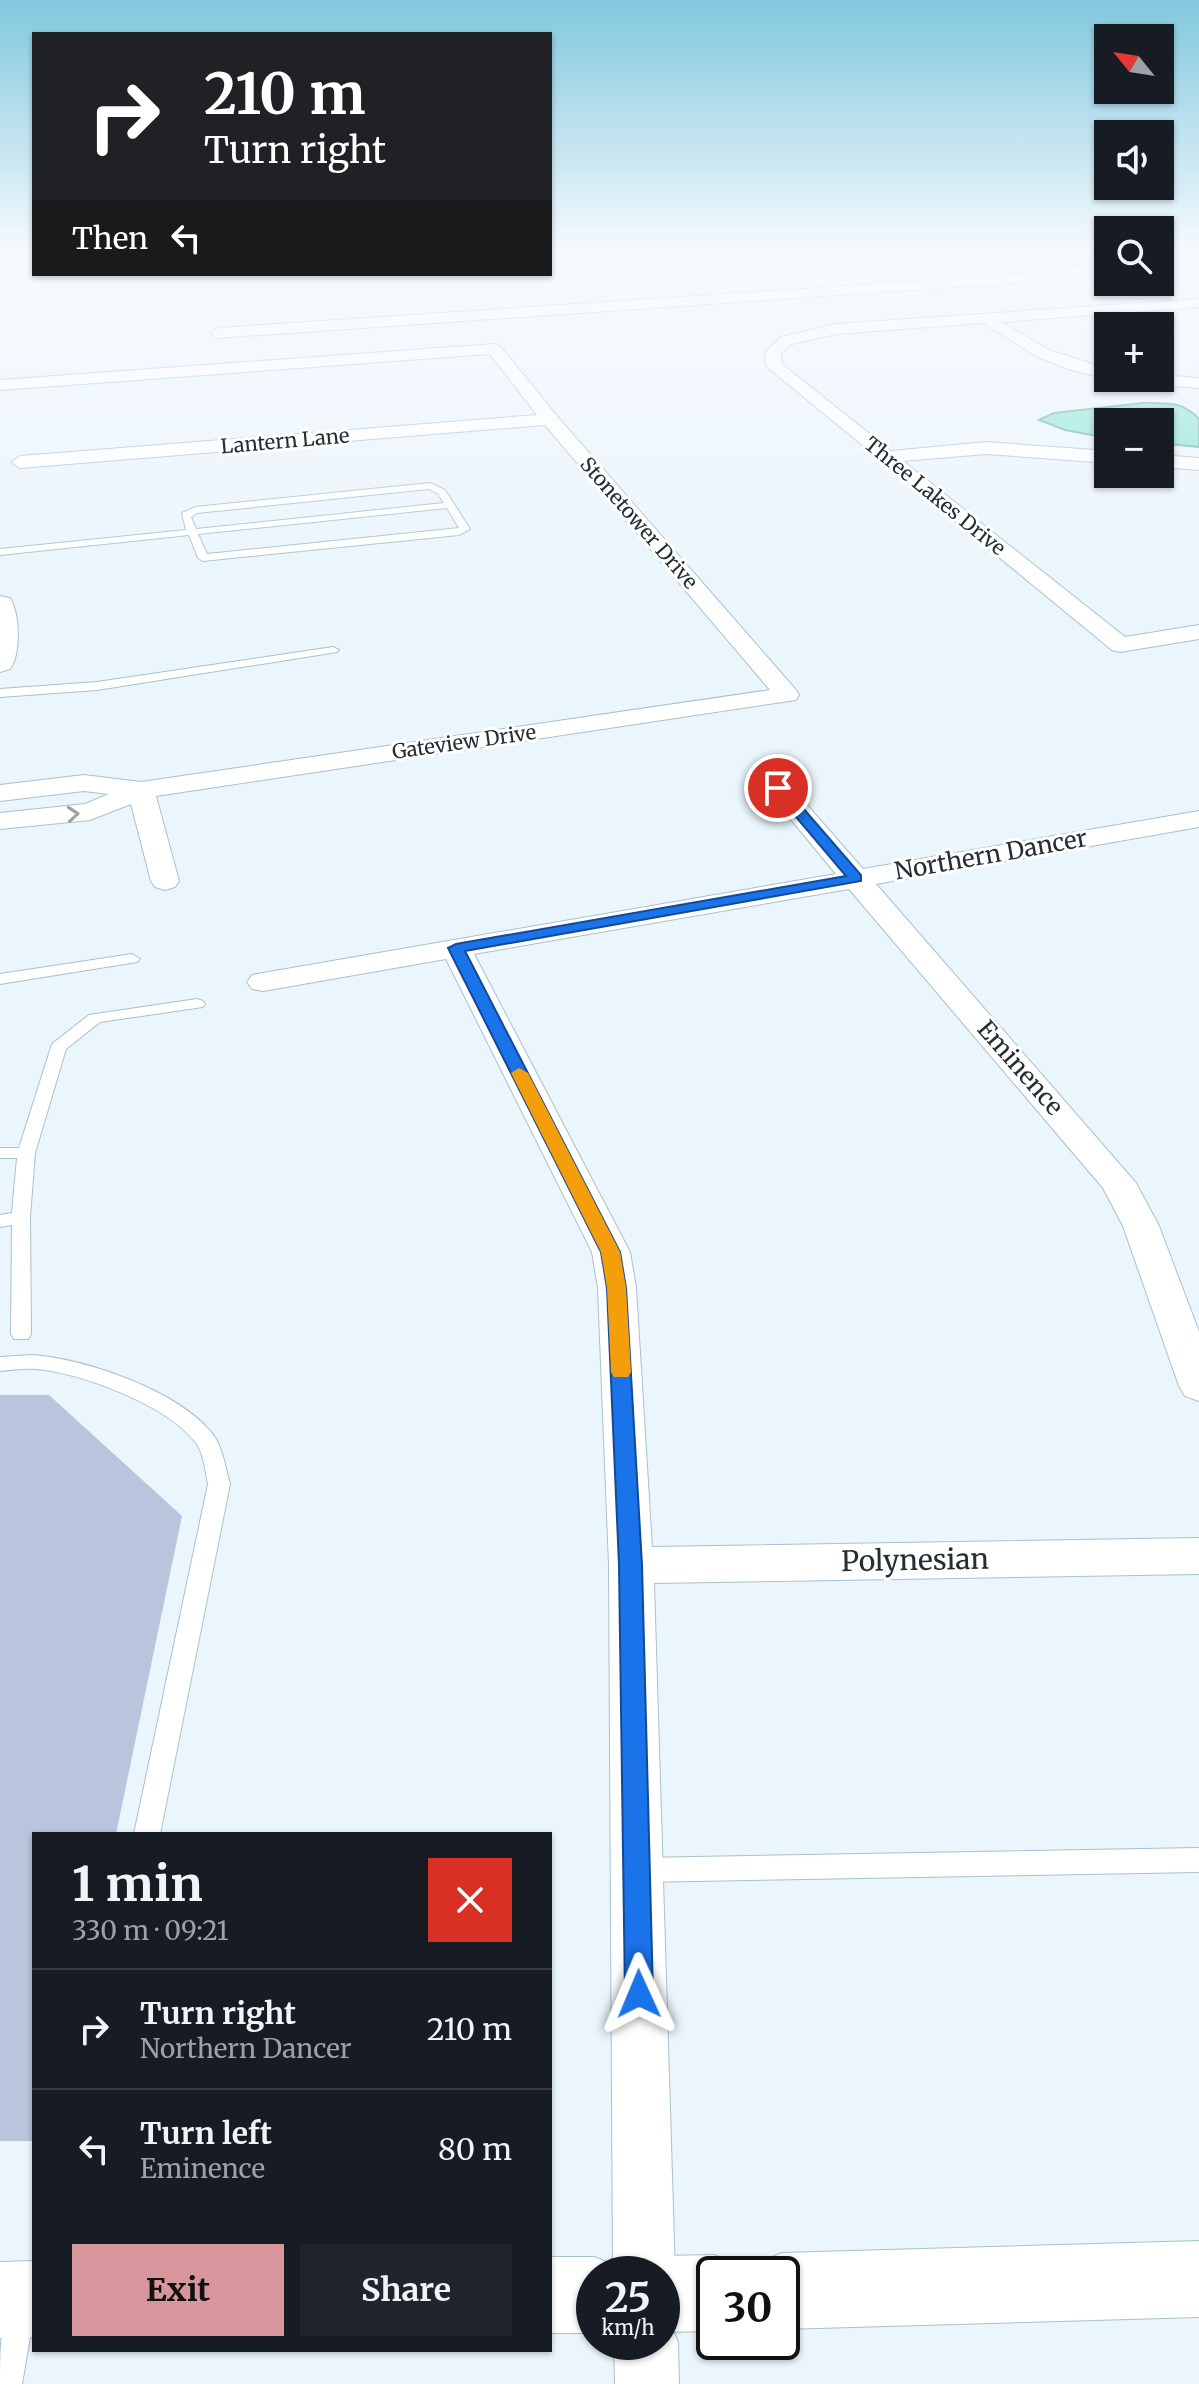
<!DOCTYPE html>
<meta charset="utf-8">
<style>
:root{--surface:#171b24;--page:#20242c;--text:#f1f3f6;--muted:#9ea1a6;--line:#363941;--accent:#d6969c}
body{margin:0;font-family:Merriweather,serif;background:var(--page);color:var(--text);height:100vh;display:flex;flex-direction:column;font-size:30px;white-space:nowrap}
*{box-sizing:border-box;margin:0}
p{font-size:26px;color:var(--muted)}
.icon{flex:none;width:44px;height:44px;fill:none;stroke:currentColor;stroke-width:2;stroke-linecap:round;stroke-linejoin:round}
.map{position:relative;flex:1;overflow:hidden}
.side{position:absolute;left:32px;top:1832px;width:520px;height:520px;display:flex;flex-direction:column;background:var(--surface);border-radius:0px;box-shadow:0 2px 6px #0004}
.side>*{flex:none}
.banner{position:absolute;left:32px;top:32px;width:520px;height:244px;border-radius:0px;box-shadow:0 2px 6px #0004;background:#202124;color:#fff;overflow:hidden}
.needle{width:52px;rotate:300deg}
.fabs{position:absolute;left:1094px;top:24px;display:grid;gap:16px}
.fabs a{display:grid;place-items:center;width:80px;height:80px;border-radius:0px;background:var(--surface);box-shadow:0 2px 6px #0004;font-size:40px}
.speed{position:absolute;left:576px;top:2256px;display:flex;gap:16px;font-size:40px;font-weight:700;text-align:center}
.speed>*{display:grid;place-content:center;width:104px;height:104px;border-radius:50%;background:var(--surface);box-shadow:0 2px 6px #0004;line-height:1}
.speed small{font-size:20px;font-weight:400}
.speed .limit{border:4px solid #111;border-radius:12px;background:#fff;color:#111}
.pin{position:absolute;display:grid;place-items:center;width:68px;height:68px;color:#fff;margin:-34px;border:4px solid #fff;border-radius:50%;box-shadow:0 2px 8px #0007}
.me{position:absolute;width:88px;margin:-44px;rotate:359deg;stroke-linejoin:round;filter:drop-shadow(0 0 6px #0008)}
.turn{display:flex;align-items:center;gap:28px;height:168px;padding:0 40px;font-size:36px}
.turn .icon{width:104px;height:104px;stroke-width:2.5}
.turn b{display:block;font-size:56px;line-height:68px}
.then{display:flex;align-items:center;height:76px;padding:0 40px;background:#0003;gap:16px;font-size:30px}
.round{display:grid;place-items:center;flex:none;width:84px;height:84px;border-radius:0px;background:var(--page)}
.headline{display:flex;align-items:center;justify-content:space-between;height:136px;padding:0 40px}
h1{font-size:48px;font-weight:700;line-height:60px}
.button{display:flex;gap:16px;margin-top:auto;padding:16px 40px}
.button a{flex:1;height:92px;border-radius:0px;background:var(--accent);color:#111;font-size:32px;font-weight:700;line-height:92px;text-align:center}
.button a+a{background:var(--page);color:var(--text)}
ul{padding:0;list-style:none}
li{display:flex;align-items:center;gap:24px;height:120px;padding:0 40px;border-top:2px solid var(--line)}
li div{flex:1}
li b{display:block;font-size:30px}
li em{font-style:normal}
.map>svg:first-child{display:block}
.water{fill:#88e5ce;stroke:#6aaea0;stroke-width:2}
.building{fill:#b9c5dc}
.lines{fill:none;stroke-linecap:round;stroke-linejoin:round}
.service-casing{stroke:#a8c1d0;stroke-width:2}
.minor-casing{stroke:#a8c1d0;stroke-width:2}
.tertiary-casing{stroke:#a8c1d0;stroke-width:2}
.primary-casing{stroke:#a8c1d0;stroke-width:2}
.service{fill:#fff;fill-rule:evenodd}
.minor{fill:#fff;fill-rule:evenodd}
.tertiary{fill:#fff;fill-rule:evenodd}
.primary{fill:#fff;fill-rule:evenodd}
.oneway{stroke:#9ca1a4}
.route{fill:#1a73e8;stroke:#114b97;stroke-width:2}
.slow{fill:#f59e0b}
.labels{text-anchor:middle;stroke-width:6;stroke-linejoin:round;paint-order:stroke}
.far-street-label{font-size:20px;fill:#242e34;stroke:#fff}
.street-label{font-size:24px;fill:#242e34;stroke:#fff}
.near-street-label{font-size:28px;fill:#242e34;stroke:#fff}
</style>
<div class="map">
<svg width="1199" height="2384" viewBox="0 0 1199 2384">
<rect width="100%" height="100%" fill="#ebf5fc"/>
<!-- water -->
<path class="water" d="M 1143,403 C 1167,403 1182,401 1199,419 L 1199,447 L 1160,443 L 1160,422 L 1108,422 L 1108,438 L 1065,430 L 1039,420 L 1054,413 Z"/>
<!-- building -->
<path class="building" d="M 0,1395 L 49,1395 L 182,1516 L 116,1834 L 34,1834 L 34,2141 L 0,2141 Z"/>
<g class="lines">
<!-- service casing -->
<g class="service-casing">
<path id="service" d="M 430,483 L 445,490 L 470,529 L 459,535 L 203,561 L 198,558 L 189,535 L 0,555 L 0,549 L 186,530 L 182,513 L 195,507 ZM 429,489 L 438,494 L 444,503 L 196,529 L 191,517 L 197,513 ZM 447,508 L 459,528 L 207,554 L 198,534 Z
M 333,647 L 339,650 L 337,652 L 97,690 L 0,697 L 0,689 L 97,682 Z
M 132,954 L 140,959 L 137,962 L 0,984 L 0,974 Z
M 197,999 L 203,1001 L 205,1004 L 203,1007 L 100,1022 L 66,1049 L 35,1153 L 30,1217 L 31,1334 L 28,1339 L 14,1339 L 11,1334 L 12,1225 L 0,1227 L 0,1215 L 12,1213 L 17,1158 L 0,1158 L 0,1148 L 19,1148 L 52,1044 L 89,1015 Z
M 32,1355 C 86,1359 176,1390 211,1432 C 223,1446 225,1467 230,1484 L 160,1834 L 134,1834 L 208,1484 C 205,1471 204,1454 196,1443 C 167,1405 84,1374 37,1369 C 25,1368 12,1370 0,1371 L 0,1357 Z
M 1199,1848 L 1199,1872 L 639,1882 L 630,1879 L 626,1870 L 630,1861 L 639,1858 Z
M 19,2300 L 30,2305 L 34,2314 L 22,2384 L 0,2384 C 0,2357 0,2330 8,2305 Z"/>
</g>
<!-- minor casing -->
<g class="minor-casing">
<path id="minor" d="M 1199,257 L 1199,265 L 1160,266 L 1160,258 Z
M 1108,263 L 1108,271 L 1026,282 L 218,338 L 210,333 L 218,328 L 1026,274 Z
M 1199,299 L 1199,307 L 1001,322 L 1049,350 L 1108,369 L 1108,378 L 1112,378 L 1108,379 L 1068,369 L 1038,357 L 983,323 L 836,334 L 792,344 L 781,353 L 782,364 L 891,451 L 986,442 L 1108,451 L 1108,463 L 986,454 L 903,461 L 1125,637 L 1199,625 L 1199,639 L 1120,652 L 1112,650 L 766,366 L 765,352 L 781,337 L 836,324 Z
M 494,344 L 500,346 L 556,415 L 796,690 L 799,695 L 796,700 L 156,796 L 179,881 L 175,887 L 165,890 L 155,887 L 151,881 L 131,804 L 90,820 L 0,829 L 0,813 L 85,804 L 109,794 L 84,791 L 0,801 L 0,785 L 84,775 L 141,782 L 770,690 L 545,425 L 20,468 L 11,462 L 20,456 L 537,415 L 490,354 L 0,390 L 0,380 Z
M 1160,375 L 1199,378 L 1199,388 L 1131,383 L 1123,378 L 1160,378 Z
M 1160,455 L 1199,458 L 1199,470 L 1160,467 Z
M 778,780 L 787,782 L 863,869 L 1199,811 L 1199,827 L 876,884 L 1136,1183 L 1159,1226 L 1199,1332 L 1199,1401 L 1185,1396 L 1179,1386 L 1123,1226 L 1103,1188 L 849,889 L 474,954 L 630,1252 L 636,1288 L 652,1547 L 1199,1538 L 1199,1574 L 654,1583 L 675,2274 L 666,2296 L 662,2297 L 662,2274 L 613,2274 L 609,1565 L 598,1288 L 592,1252 L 446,959 L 263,991 L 252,989 L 247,982 L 252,975 L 263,973 L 836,874 L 765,788 L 769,782 Z
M 662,2317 L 668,2320 L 678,2342 L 679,2384 L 615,2384 L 614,2342 L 662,2342 Z"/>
</g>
<!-- tertiary casing -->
<g class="tertiary-casing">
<path id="tertiary" d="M 1199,2241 L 1199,2317 L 782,2329 L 782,2274 L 751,2274 L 755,2264 L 782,2253 Z
M 714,2255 L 741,2266 L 744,2274 L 714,2274 L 714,2331 L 662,2332 L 662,2274 L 632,2274 L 635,2267 L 662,2256 Z
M 550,2257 L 594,2257 L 621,2268 L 623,2274 L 594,2274 L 594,2333 L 550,2333 Z
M 34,2261 L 34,2337 L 0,2338 L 0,2262 Z"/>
</g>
<!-- primary casing -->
<g class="primary-casing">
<path id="primary" d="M 0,596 L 10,598 C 20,614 21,654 10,669 L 0,672 Z"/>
</g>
<!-- service -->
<use href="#service" class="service"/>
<!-- minor -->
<use href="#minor" class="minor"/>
<!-- tertiary -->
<use href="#tertiary" class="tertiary"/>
<!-- primary -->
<use href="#primary" class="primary"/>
</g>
<!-- one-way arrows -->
<defs><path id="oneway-chevron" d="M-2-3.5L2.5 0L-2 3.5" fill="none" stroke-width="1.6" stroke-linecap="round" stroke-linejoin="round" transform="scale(2)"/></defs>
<use class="oneway" href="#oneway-chevron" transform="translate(73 814) rotate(-5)"/>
<!-- sky -->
<linearGradient id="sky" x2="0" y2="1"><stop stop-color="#81c8de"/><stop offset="0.43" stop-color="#f6fafe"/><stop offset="1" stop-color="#f6fafe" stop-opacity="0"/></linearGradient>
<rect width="1199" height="584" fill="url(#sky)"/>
<!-- route -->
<path class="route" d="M 778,784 L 783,785 L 861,875 L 861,881 L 465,951 L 620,1252 L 626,1288 L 642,1565 L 653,1994 L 649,2004 L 639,2008 L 629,2004 L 625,1994 L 619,1565 L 607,1288 L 601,1252 L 448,948 L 456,944 L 846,876 L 774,791 L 772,788 Z"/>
<!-- slow -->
<path class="slow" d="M 519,1068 L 528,1073 L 620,1252 L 626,1288 L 631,1372 L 628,1377 L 614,1377 L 611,1372 L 607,1288 L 601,1252 L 511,1073 Z"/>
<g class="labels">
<!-- far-street labels -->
<g class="far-street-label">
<text transform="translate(285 441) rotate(-5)" y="7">Lantern Lane</text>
<text transform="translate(935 496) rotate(39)" y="7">Three Lakes Drive</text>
<text transform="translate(639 523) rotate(49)" y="7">Stonetower Drive</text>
<text transform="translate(464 742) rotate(-8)" y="7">Gateview Drive</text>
</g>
<!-- street labels -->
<g class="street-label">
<text transform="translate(991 855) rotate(-10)" y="8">Northern Dancer</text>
<text transform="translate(1020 1068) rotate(49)" y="8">Eminence</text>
</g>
<!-- near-street labels -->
<g class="near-street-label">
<text transform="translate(915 1560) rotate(-1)" y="10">Polynesian</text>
</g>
</g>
</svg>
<div class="fabs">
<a><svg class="needle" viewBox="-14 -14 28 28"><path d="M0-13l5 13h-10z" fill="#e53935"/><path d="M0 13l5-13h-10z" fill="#9ea1a6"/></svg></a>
<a><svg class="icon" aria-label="sound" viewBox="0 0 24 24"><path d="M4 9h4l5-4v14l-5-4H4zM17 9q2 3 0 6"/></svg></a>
<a><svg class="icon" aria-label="search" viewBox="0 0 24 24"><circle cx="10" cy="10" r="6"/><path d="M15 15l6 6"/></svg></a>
<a>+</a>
<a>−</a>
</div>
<div class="speed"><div>25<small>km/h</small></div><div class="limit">30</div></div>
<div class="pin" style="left:778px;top:788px;background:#d93025"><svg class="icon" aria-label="arrive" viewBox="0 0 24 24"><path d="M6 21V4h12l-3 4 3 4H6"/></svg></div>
<svg class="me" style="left:639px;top:1994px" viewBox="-20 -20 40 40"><path d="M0-17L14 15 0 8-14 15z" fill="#1a73e8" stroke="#fff" stroke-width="4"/></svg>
<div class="banner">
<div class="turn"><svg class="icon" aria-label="right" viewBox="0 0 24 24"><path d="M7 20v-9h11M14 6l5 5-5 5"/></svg><div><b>210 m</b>Turn right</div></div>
<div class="then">Then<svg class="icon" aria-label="left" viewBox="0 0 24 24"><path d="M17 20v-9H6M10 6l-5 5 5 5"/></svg></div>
</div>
<section class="side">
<div class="headline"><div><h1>1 min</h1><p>330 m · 09:21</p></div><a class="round" style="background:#d93025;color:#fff"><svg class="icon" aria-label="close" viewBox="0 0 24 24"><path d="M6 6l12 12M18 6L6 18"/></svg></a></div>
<ul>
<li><svg class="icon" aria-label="right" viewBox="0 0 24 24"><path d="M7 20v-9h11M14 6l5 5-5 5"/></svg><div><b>Turn right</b><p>Northern Dancer</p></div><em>210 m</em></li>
<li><svg class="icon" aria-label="left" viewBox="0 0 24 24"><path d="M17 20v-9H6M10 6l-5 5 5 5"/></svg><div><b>Turn left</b><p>Eminence</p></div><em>80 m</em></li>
</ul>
<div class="button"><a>Exit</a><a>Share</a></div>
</section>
</div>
